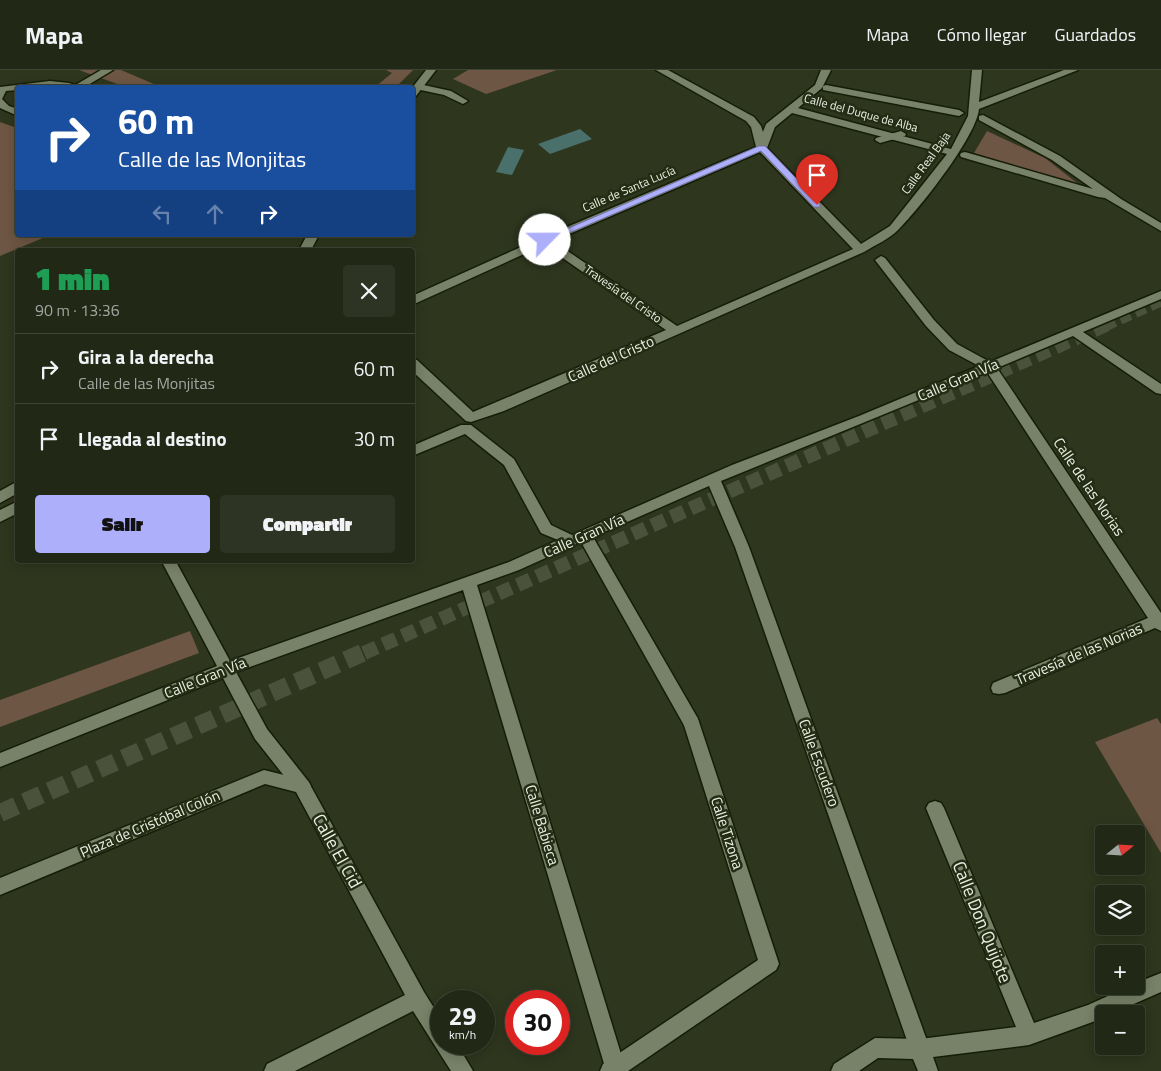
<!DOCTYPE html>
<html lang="es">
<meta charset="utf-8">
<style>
:root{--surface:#222816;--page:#2e3423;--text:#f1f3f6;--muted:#a2a6a1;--line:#3f4435;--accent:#adaffb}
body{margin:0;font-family:"Titillium Web",sans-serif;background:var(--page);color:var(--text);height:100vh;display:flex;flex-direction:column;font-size:19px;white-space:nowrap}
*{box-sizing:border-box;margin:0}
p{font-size:16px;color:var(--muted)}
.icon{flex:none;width:28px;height:28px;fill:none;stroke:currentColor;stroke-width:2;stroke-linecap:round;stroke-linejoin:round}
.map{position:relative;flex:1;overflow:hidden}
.details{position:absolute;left:15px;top:178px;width:400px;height:315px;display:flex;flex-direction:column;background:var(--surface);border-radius:5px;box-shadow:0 2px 12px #0003,0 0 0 1px var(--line)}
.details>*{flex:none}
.hud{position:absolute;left:15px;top:15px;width:400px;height:152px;border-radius:5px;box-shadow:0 2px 12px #0003,0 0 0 1px var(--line);background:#1a4fa0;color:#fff;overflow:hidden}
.needle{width:32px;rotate:72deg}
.buttons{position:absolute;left:1095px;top:755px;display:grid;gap:10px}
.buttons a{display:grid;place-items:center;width:50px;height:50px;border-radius:5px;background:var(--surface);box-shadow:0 2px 12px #0003,0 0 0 1px var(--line);font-size:25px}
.speed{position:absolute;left:430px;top:920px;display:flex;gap:10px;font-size:25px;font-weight:700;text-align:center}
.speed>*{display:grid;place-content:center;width:65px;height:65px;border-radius:50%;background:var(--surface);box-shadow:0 2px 12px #0003,0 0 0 1px var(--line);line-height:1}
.speed small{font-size:12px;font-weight:400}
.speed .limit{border:8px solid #d22;background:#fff;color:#111}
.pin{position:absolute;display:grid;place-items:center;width:42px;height:42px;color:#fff;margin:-51px -21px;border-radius:50% 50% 50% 0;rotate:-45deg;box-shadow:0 0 5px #0007}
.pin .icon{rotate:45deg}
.me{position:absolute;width:55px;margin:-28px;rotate:67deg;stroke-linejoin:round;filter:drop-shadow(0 0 4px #0008)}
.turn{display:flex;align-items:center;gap:18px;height:105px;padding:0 20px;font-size:22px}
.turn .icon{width:65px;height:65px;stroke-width:2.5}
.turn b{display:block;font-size:35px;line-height:42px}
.lanes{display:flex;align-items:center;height:48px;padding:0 20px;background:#0003;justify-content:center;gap:25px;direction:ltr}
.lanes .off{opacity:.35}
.round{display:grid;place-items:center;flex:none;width:52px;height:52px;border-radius:5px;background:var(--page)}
.summary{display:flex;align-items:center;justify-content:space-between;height:85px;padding:0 20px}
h1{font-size:30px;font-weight:800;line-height:38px;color:#1e9e55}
.cta{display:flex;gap:10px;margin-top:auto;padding:10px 20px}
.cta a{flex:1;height:58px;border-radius:5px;background:var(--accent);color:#111;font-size:20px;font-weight:800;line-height:58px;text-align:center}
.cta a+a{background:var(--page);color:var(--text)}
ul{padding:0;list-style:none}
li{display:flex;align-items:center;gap:15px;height:70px;padding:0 20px;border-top:1px solid var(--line)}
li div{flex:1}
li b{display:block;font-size:19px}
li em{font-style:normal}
header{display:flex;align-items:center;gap:30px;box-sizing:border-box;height:70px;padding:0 25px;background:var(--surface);border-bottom:1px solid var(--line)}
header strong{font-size:24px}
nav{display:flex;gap:28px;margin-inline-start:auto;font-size:18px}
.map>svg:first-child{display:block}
.green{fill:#6d5643}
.water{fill:#4a706c}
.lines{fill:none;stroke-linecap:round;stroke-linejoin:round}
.minor-tunnel-far2{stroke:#4a523b;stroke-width:11;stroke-dasharray:11 5.5;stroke-linecap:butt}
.minor-tunnel-far1{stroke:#4a523b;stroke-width:14;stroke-dasharray:14 7;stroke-linecap:butt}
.minor-tunnel{stroke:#4a523b;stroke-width:18;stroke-dasharray:18 9;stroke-linecap:butt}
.service-casing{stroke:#161d07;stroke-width:3}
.pedestrian-casing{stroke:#161d07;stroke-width:3}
.minor-casing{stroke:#161d07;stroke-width:3}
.service{fill:#788268;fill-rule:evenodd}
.pedestrian{fill:#788268;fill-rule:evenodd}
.minor{fill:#788268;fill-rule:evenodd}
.route{fill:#adaffb;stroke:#7072a3}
.labels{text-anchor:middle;stroke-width:5;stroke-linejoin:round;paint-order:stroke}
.far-street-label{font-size:12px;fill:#eaf0e1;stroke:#242c15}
.street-label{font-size:15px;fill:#eaf0e1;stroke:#242c15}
.near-street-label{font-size:18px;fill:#eaf0e1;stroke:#242c15}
</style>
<header>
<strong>Mapa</strong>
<nav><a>Mapa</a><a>Cómo llegar</a><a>Guardados</a></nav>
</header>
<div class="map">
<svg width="1161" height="1001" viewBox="0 0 1161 1001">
<rect width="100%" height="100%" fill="#2e361e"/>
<!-- green -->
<path class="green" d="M 79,0 L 121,0 L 161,17 L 121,17 L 120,15 Z
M 386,0 L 413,0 L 396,17 L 375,17 L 392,3 Z
M 468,0 L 557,0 L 486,24 L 453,9 Z
M 0,52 L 17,58 L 18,165 L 50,165 L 0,186 Z
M 987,61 L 1045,88 L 1081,116 L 974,83 Z
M 190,561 L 199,583 L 0,657 L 0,630 Z
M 1157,648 L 1161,654 L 1161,783 L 1095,672 Z"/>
<!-- water -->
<path class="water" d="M 580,59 L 592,69 L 550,84 L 538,74 Z
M 508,77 L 524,80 L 512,105 L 496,102 Z"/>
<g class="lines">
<!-- minor-tunnel-far2 -->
<path class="minor-tunnel-far2" d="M 1105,256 L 1161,231"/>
<!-- minor-tunnel-far1 -->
<path class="minor-tunnel-far1" d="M 364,583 L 1108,254"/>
<!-- minor-tunnel -->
<path class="minor-tunnel" d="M 0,743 L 367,581"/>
<!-- service casing -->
<g class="service-casing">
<path id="service" d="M 101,0 L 113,0 L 83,18 L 72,17 Z
M 419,14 L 451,21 L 468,31 L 463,34 L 444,25 L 416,19 L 416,15 Z
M 901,61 L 906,64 L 905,66 L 880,73 L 875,70 L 876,68 Z"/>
</g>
<!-- pedestrian casing -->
<g class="pedestrian-casing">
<path id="pedestrian" d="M 826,15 L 959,40 L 964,43 L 959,46 L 823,20 L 823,16 Z
M 983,45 L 1060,86 L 1121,129 L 1161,153 L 1161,161 L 1105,128 L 1098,127 L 961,87 L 960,85 L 961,83 L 965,82 L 1093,119 L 1052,90 L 979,50 L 979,46 Z
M 881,186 L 885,188 L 934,250 L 957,274 L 990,292 L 1161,221 L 1161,229 L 1083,262 L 1161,314 L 1161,324 L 1156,323 L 1073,266 L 997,298 L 1161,543 L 1161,561 L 1155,558 L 1005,623 L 999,624 L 993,623 L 991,618 L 993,613 L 1148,548 L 987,302 L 721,411 L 749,477 L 930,979 L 927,986 L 920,989 L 913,986 L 910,979 L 735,477 L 709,416 L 593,467 L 697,647 L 699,652 L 697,657 L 691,659 L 685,657 L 581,472 L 519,500 L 477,515 L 625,997 L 623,1001 L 607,1001 L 605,997 L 463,520 L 236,602 L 267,659 L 308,711 L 311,716 L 308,721 L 302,723 L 296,721 L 255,669 L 223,608 L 0,697 L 0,683 L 217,596 L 161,490 L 175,490 L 230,591 L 509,492 L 558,470 L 541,463 L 504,395 L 465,364 L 412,386 L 412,376 L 461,355 L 471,355 L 514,389 L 551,455 L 572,465 L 732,395 L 859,346 L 979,296 L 949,280 L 926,256 L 875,190 Z"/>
</g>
<!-- minor casing -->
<g class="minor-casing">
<path id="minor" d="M 426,0 L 436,0 L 416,26 L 412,27 L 412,18 Z
M 656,0 L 668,0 L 754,47 L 761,56 L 763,62 L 766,54 L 815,15 L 821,0 L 831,0 L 822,18 L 798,38 L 951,79 L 968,46 L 972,0 L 982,0 L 979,32 L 1064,0 L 1078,0 L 979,39 C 976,67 920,138 899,159 C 890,169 875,175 864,182 L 504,341 L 471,352 L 466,351 L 412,301 L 412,289 L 417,290 L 473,342 L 666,260 L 544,175 L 412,235 L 412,226 L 541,168 L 756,77 L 751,57 L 746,51 ZM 792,43 L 947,84 L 890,156 L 861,174 L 767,78 L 775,57 ZM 760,82 L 853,179 L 677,256 L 553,171 Z
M 50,11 L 69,13 L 83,18 L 18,18 L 18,20 L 6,21 L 2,29 L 9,36 L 18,39 L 18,46 L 0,38 L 0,17 Z
M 307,165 L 319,165 L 311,180 L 299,180 Z
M 18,411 L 18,423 L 0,433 L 0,421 Z
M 18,431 L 18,443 L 0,452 L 0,440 Z
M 691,645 L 697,647 L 699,652 L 779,894 L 776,900 L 628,1001 L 600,1001 L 603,994 L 758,890 L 683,652 L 685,647 Z
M 264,700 L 308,711 L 424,922 L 441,949 L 441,974 L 457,974 L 473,1001 L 451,1001 L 413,941 L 295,1001 L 264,1001 L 267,994 L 405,925 L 296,722 L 265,714 L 0,825 L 0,808 Z
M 935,731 L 941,733 L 944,738 L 1034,953 L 1088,935 L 1130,916 L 1136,916 L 1136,913 L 1161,903 L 1161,922 L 1111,944 L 1104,944 L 1104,947 L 1098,950 L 1029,975 L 933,987 L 938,1001 L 918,1001 L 913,989 L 878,988 L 859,1001 L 831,1001 L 834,994 L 875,968 L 920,969 L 1016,957 L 926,738 L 929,733 Z"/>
</g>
<!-- service -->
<use href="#service" class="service"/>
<!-- pedestrian -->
<use href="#pedestrian" class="pedestrian"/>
<!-- minor -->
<use href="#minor" class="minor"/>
</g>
<!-- route -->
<path class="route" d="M 759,76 L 765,76 L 820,133 L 820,137 L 814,137 L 761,81 L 548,172 L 541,170 Z"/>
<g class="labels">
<!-- far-street labels -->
<g class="far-street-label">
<text transform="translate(861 43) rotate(15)" y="4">Calle del Duque de Alba</text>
<text transform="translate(926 93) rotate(-54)" y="4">Calle Real Baja</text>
<text transform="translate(629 119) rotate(-23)" y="4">Calle de Santa Lucía</text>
<text transform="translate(623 224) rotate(35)" y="4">Travesía del Cristo</text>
</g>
<!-- street labels -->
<g class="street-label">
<text transform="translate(611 289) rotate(-24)" y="5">Calle del Cristo</text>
<text transform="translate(958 310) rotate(-23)" y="5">Calle Gran Vía</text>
<text transform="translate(1089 417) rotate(56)" y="5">Calle de las Norias</text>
<text transform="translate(584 466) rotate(-24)" y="5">Calle Gran Vía</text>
<text transform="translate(1079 584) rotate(-23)" y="5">Travesía de las Norias</text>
<text transform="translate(205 608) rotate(-22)" y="5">Calle Gran Vía</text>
<text transform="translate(819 693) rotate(70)" y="5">Calle Escudero</text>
<text transform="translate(150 754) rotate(-23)" y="5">Plaza de Cristóbal Colón</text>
<text transform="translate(542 755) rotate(73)" y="5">Calle Babieca</text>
<text transform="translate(727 763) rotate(72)" y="5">Calle Tizona</text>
</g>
<!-- near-street labels -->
<g class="near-street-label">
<text transform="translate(337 781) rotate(61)" y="6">Calle El Cid</text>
<text transform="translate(982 852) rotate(68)" y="6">Calle Don Quijote</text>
</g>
</g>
</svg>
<div class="buttons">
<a><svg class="needle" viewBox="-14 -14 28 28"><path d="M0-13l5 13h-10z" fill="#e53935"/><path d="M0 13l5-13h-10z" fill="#a2a6a1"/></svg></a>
<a><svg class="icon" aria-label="layers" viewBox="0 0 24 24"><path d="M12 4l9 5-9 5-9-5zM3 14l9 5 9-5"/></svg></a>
<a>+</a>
<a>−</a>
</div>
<div class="speed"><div>29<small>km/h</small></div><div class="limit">30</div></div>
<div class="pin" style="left:817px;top:135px;background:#d93025"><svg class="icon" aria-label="arrive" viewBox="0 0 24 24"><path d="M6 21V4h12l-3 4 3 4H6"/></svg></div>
<svg class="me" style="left:545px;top:170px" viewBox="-20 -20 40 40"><circle r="19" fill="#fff"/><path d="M0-13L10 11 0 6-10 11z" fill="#adaffb"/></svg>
<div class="hud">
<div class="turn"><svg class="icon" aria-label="right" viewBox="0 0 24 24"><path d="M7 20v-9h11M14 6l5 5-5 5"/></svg><div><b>60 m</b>Calle de las Monjitas</div></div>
<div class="lanes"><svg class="icon off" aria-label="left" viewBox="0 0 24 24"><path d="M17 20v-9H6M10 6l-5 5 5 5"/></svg><svg class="icon off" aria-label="ahead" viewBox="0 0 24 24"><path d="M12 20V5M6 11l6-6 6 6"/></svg><svg class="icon" aria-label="right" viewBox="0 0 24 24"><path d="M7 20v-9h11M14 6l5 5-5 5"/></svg></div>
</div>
<section class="details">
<div class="summary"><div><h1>1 min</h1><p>90 m · 13:36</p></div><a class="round"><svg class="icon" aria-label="close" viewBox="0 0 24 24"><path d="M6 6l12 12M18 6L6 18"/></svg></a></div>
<ul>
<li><svg class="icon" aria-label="right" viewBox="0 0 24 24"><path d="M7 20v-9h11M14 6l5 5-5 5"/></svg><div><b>Gira a la derecha</b><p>Calle de las Monjitas</p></div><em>60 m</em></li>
<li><svg class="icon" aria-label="arrive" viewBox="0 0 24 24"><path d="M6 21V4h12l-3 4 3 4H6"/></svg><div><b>Llegada al destino</b></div><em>30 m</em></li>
</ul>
<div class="cta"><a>Salir</a><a>Compartir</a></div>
</section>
</div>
